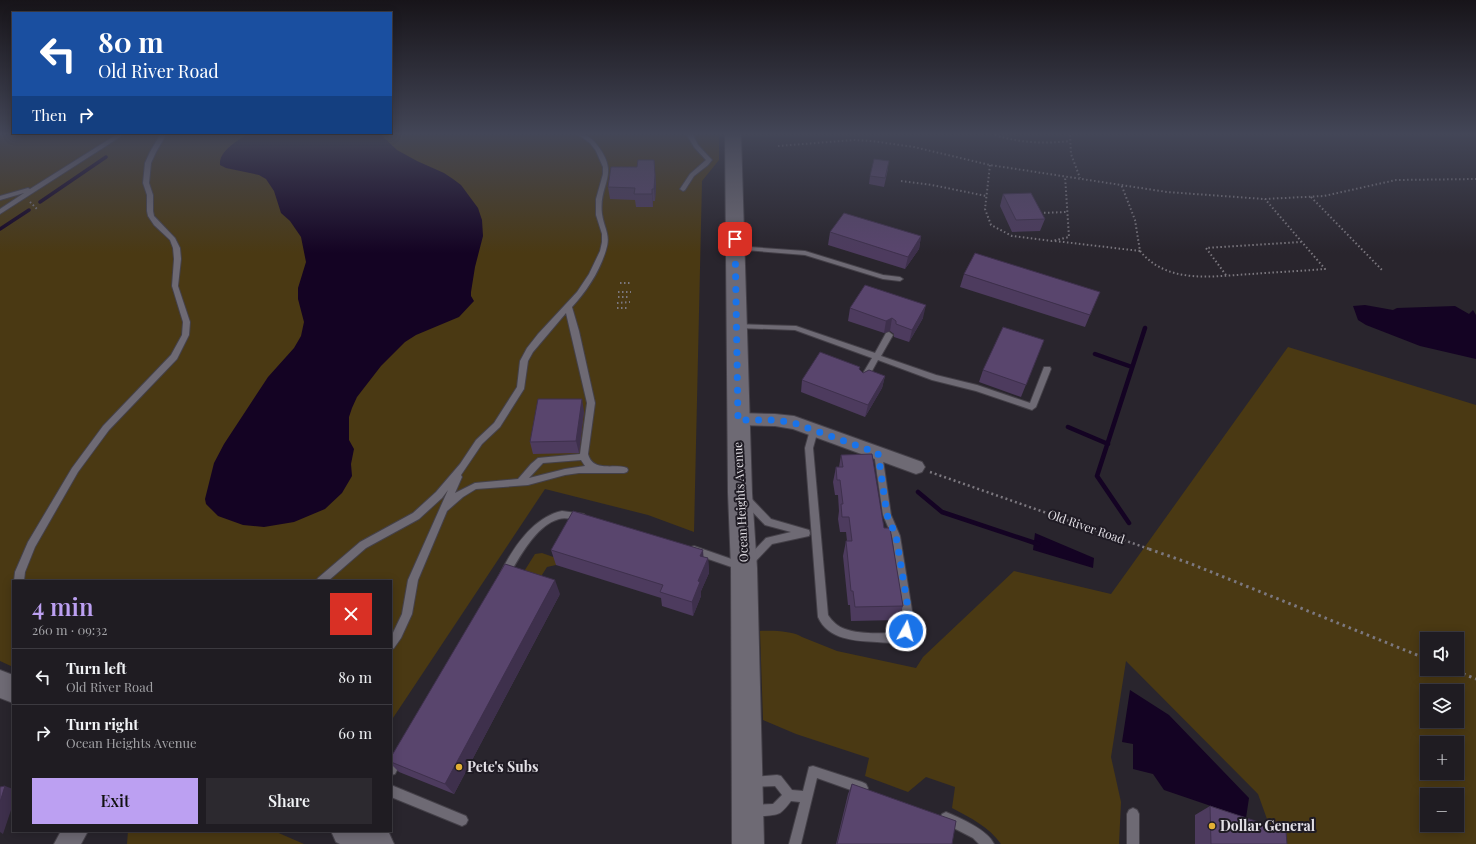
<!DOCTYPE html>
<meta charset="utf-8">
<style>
:root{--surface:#1f1c22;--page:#2c292f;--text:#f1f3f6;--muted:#a1a1a5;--line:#3c3a40;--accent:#bca0f2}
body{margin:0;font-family:"Playfair Display",serif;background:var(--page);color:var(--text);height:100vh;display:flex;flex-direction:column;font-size:15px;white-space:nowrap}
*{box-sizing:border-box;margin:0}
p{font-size:13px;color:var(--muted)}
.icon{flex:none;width:22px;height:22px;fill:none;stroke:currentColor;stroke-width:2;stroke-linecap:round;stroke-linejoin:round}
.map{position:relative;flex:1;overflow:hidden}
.drawer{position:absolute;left:12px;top:580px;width:380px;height:252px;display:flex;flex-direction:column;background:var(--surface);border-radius:0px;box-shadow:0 2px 10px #0003,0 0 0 1px var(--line)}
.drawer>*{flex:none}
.guide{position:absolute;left:12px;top:12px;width:380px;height:122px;border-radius:0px;box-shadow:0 2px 10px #0003,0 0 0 1px var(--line);background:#1a4fa0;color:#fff;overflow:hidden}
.fabs{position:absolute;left:1420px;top:632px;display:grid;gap:8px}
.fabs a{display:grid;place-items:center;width:44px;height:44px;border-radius:0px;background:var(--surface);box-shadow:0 2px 10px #0003,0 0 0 1px var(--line);font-size:20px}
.pin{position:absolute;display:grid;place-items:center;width:34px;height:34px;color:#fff;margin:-17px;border-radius:8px;box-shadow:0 2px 6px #0006}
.me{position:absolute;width:44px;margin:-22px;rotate:7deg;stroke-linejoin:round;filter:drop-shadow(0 0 3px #0008)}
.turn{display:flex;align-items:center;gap:14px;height:84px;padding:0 20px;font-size:18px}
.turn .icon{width:52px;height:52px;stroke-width:2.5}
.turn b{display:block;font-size:28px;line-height:34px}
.then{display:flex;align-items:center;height:38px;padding:0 20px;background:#0003;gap:8px;font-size:15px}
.round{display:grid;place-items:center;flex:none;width:42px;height:42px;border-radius:0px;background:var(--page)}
.summary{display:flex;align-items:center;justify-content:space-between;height:68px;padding:0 20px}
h1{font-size:24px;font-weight:600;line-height:30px;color:var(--accent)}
.cta{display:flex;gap:8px;margin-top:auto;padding:8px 20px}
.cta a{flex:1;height:46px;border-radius:0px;background:var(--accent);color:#111;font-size:16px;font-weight:600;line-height:46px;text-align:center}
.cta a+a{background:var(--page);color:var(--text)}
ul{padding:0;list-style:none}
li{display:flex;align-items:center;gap:12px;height:56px;padding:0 20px;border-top:1px solid var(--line)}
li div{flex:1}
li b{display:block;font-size:15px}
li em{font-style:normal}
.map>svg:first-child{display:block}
.green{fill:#4a3913;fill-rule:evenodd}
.water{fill:#140323}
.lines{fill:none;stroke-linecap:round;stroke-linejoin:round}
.stream-far1{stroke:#140323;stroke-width:3.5}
.stream{stroke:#140323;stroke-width:4.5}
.lane-casing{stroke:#444048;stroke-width:2}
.street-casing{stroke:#444048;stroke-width:2}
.secondary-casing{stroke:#444048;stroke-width:2}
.path-far2{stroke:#7c787f;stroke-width:2;stroke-dasharray:1.5 2.5;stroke-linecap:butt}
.path-far1{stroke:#7c787f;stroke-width:2.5;stroke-dasharray:2 3;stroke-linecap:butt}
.path{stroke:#7c787f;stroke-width:3;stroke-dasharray:2.5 4;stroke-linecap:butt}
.lane{fill:#6e6a74;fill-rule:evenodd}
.street{fill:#6e6a74;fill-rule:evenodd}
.secondary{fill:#6e6a74;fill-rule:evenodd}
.wall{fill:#4d3b5e}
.shaded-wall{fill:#3e304c}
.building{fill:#59456d;stroke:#3e304c}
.route{stroke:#1a73e8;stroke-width:7;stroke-dasharray:0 12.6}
.poi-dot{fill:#e2af34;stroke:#1f1b24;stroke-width:1.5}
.labels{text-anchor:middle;stroke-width:4;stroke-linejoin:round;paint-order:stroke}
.street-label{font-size:12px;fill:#e3e0e6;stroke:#1f1b24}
.near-poi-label{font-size:14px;font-weight:bold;fill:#e3e0e6;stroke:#1f1b24;text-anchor:start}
</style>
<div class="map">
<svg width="1476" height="844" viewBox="0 0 1476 844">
<rect width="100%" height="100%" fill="#29252d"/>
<!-- green -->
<path class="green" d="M 0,135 L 719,135 L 719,160 L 702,181 L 694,532 L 648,515 L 545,489 L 391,721 L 391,581 L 13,581 L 13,667 L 0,661 Z
M 1288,347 L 1476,405 L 1476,844 L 1276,844 L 1258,794 L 1126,661 L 1111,757 L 1121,802 L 1119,844 L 1001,844 C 989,827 971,818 952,808 L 955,787 L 926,777 L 908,792 L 865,776 L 869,758 L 796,734 L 763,720 L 760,631 C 771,630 794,631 802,637 L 837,651 L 916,668 L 923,657 L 1014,571 L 1111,594 ZM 1427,639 L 1457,639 L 1457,669 L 1427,669 ZM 1427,691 L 1457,691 L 1457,721 L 1427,721 ZM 1427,743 L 1457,743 L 1457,773 L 1427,773 ZM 1427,795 L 1457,795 L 1457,825 L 1427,825 Z
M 542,553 L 559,559 L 556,565 L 547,567 L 535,586 L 518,581 L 535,554 Z
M 128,831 L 274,831 L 304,844 L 127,844 Z"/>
<!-- water -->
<path class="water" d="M 246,135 L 381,135 L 397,150 L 417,161 L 444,173 L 453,179 L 461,185 L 478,208 L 482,220 L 483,236 L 475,267 L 471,292 L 471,296 L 474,301 L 459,317 L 416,335 L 405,342 L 381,366 L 357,397 L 352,408 L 349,417 L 349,440 L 354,449 L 351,464 L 352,476 L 342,493 L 325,509 L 294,522 L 264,527 L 243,525 L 218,516 L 206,504 L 205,499 L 214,463 L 224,444 L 268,377 L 294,348 L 301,336 L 304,322 L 298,299 L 298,288 L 306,262 L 301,237 L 290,221 L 281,213 L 274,191 L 266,179 L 259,175 L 226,168 L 220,165 C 219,151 236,142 246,135 Z
M 1365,305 L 1393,310 L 1397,308 L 1455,306 L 1469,314 L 1473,310 L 1476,315 L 1476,359 L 1420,346 L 1366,325 L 1358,320 L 1353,306 Z
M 1035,533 L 1094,558 L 1093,568 L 1033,550 Z
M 1130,690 L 1169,715 L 1249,798 L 1246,818 L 1164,790 L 1153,774 L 1133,769 L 1133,744 L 1122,742 Z"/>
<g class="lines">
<!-- stream-far1 -->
<path class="stream-far1" d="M 40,202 L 106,157
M 0,229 L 29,210"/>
<!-- stream -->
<path class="stream" d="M 1095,354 L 1132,367
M 1068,427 L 1108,444
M 918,492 L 942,512 L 1038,544
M 1129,523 L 1097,476 L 1145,328"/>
<!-- lane casing -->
<g class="lane-casing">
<path id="lane" d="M 116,135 L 123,135 L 0,214 L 0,209 L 24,193 L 0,200 L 0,196 L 28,188 L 30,189 Z
M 160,135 L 166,135 L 156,152 L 151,163 L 149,183 L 153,195 L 153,211 L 154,216 L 175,238 L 180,248 L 181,259 L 178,286 L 190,322 L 189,335 L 177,359 L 109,430 L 78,472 L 35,547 L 25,572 L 24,581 L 14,581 L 15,572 L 28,542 L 72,468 L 103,426 L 171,355 L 182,335 L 183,322 L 172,286 L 174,259 L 173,248 L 170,240 L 154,225 L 148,216 L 147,211 L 147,195 L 143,183 L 145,163 L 150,152 Z
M 579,135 C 587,135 592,138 597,145 C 621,175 598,184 602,214 C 604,228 611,235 606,250 C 600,271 586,292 572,307 L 579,331 L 595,403 L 588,454 C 593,473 614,463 627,468 L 628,470 L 627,472 L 624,473 L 579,473 L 565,475 L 528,485 L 476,489 L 463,497 L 447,511 L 418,580 L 412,614 L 401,638 L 394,648 L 391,650 L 391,637 L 402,614 L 408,580 L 448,490 L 442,498 L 419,519 L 366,548 L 328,581 L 316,581 L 318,578 L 360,542 L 413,513 L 436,492 L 460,464 L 476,440 L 494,423 L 517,387 L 520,361 L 527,348 L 538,334 L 577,292 L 589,274 L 600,251 L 602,242 L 602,234 L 596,215 L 596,199 L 603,174 L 603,167 L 596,151 L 590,143 ZM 566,313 L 587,403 L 580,454 L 538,458 L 531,464 L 518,479 L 475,483 L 455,493 L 462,477 L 461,475 L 482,444 L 500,427 L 524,389 L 528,361 L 533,352 ZM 581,460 L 585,466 L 565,469 L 529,478 L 543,463 Z
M 687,135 L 693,135 L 698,145 L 712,160 L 708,165 L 694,176 L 685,190 L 683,191 L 680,189 L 690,174 L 706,160 L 694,147 Z
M 735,246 L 805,251 L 883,275 L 900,277 L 903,279 L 900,281 L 883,279 L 805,255 L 733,249 L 733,247 Z
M 734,324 L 796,326 L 875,353 L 886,333 L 889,332 L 893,335 L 881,356 L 936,375 L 977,385 L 1030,403 L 1044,367 L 1050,367 L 1051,369 L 1036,407 L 1032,410 L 976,391 L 932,380 L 878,360 L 866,382 L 863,383 L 859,380 L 872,358 L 795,330 L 737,328 L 733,326 Z
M 814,427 L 817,428 L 818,430 L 813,448 L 828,615 C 832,621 838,627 845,629 C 858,634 883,634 898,632 L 902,628 L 904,623 L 892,536 L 883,515 L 874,453 L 875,451 L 881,451 L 882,453 L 891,515 L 900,536 L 914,623 C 912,629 910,636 905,639 C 897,644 886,643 877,642 C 856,641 828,640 818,617 L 805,448 L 810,430 L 811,428 Z
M 746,495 L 749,496 L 771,519 L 809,530 L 810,533 L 809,536 L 772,544 L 753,564 L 750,565 L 747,564 L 745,561 L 747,558 L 766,538 L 791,532 L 765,525 L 743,502 L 742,499 L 743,496 Z
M 562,511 L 584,514 L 585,517 L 584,520 C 576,522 568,516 559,519 C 536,525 519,558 508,577 L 505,578 L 502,577 L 500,574 C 512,549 533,517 562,511 Z
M 694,546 L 743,563 L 745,566 L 743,569 L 740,570 L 691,553 L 689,550 L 691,547 Z
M 399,752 L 403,753 L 404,757 L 395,774 L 391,775 C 391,766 389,756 399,752 Z
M 813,766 L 862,782 L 866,784 L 868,788 L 866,792 L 862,794 L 817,778 L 801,844 L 789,844 L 800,802 L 791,801 C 788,805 784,810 780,813 C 775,816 755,817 750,815 L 748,811 L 750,807 L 754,805 L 773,804 L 782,795 L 775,786 L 751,787 L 747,786 L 746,782 L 747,778 L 751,777 L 777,775 L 781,776 L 792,790 L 803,791 L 809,767 Z
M 391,785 L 466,816 L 468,820 L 466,824 L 462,826 L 391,797 Z
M 1133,808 L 1137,810 L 1139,814 L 1139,844 L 1127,844 L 1127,814 L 1129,810 Z
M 946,812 C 960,818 988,830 994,844 L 979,844 L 973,838 L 942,822 L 940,818 L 942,814 Z"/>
</g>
<!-- street casing -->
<g class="street-casing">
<path id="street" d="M 738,413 L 775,414 L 794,416 L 922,462 L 925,467 L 922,472 L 916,474 L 793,429 L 775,426 L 738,425 L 732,424 L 730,419 L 732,414 Z
M 61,831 L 88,831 L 81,844 L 54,844 Z"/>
</g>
<!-- secondary casing -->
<g class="secondary-casing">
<path id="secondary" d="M 725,135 L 741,135 L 752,493 L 757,568 L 764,844 L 732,844 L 731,568 L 728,493 Z
M 0,670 L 13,675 L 13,703 L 0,698 Z
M 331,831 L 385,831 L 389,833 L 394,844 L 340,844 L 336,842 Z"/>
</g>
<!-- path-far2 -->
<path class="path-far2" d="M 995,135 C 1020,143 1044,144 1070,141
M 1070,135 L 1071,154 L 1080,178
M 778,146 L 853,140 L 872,141 L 914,147 L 990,165 L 1167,192 L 1264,199 L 1324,196 L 1396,180 L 1476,179
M 990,165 L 985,209 L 991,225 L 1012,236 L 1052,241 L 1069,237 L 1065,176
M 901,181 L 932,185 L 986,196
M 1311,197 L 1382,270
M 30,202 L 37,209
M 1040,213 L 1067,212
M 1055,241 L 1140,251 L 1135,220 L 1121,184
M 1140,251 C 1168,285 1213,276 1252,274 C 1276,272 1301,271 1325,269 L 1265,199
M 1226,275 L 1206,248 L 1301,242
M 620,283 L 632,283
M 618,292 L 631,292
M 618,297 L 630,297
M 617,303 L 630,302
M 617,308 L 629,308"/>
<!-- path-far1 -->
<path class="path-far1" d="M 930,472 L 1152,550"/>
<!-- path -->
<path class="path" d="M 1149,549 L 1189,563 L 1427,659
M 1451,669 L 1476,679"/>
<!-- lane -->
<use href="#lane" class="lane"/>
<!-- street -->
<use href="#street" class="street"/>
<!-- secondary -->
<use href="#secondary" class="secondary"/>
</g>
<!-- wall -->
<path class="wall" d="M 888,169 L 884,187 L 869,184 L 870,176 Z
M 655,172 L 656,187 L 655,201 L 653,201 L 653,207 L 636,207 L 635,200 L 610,199 L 608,187 Z
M 1003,194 L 1045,219 L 1040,231 L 1012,232 L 1000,206 Z
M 830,232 L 921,236 L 919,249 L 905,269 L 828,245 Z
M 964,274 L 1090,315 L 1085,327 L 960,287 Z
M 850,308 L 923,318 L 909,342 L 894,337 L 894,334 L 890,331 L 884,333 L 848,321 Z
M 1044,340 L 1021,397 L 979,382 L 983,370 Z
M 859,369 L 863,373 L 885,376 L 882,388 L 865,417 L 801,392 L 802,380 Z
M 584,411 L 579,453 L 533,454 L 530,442 Z
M 841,455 L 884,528 L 903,606 L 898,620 L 851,621 L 850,605 L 848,605 L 843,556 L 846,541 L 847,541 L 846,532 L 840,532 L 838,519 L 839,511 L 838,495 L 835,495 L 833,482 L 836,467 L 839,467 Z
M 551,550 L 703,557 L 708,558 L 709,573 L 701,591 L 701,596 L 693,616 L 662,606 L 661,598 L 556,565 Z
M 560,594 L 454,794 L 399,772 L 391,764 L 391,757 Z
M 852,784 L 952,844 L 836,844 L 848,794 Z
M 1210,806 L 1287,844 L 1195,844 L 1195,815 Z"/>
<!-- shaded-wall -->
<path class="shaded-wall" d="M 654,160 L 656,187 L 655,201 L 654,189 Z
M 652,189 L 653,201 L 653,207 L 652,194 Z
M 921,236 L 919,249 L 905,269 L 908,257 Z
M 926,305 L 923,318 L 909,342 L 912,330 Z
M 892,318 L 890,331 L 884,333 L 886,321 Z
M 885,376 L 882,388 L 865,417 L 868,405 Z
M 582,399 L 584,411 L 579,453 L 576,441 Z
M 703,550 L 704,564 L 700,556 Z
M 708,558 L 709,573 L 701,591 L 701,596 L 693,616 L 692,602 L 698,581 Z
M 555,580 L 560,594 L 454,794 L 445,784 Z
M 5,786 L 13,789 L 13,804 L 3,834 L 0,832 L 0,802 Z"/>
<!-- building -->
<path class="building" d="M 874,159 L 889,161 L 885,178 L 870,176 Z
M 638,160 L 654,160 L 655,175 L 654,189 L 652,189 L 652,194 L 634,194 L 635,188 L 608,187 L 611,167 L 637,167 Z
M 1031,193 L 1045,219 L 1016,220 L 1003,194 Z
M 844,213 L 921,236 L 908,257 L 830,232 Z
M 975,253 L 1100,292 L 1090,315 L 964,274 Z
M 865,285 L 926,305 L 912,330 L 896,324 L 896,321 L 892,318 L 886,321 L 850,308 Z
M 1003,327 L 1044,340 L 1026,385 L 983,370 Z
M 820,352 L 860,367 L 859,369 L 863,373 L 869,370 L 885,376 L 868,405 L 802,380 Z
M 538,399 L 582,399 L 576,441 L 530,442 Z
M 872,454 L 884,528 L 890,528 L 903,606 L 855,607 L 853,591 L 851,591 L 846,541 L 852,541 L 849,517 L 842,517 L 841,504 L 843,504 L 840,480 L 837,480 L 836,467 L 843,467 L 841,455 Z
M 573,511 L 703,550 L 700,556 L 708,558 L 698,581 L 700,582 L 692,602 L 660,592 L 663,585 L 551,550 Z
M 505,564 L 555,580 L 445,784 L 391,762 L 391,757 Z
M 852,784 L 956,821 L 952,844 L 837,844 Z
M 5,786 L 0,802 L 0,787 Z
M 1210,806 L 1286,831 L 1287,844 L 1211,844 Z"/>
<!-- sky -->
<linearGradient id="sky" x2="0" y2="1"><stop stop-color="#171419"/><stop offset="0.53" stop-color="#434657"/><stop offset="1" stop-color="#434657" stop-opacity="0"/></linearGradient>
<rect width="1476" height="253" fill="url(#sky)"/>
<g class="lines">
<!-- route -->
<path class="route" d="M 735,239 L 738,420 L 775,420 L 794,423 L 878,453 L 887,515 L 896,536 L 909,614 L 909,623 L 906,631"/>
</g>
<!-- markers -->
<g class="poi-dot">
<circle cx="459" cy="767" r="4"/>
<circle cx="1212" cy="826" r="4"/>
</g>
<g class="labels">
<!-- street labels -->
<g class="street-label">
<text transform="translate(741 502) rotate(-93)" y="4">Ocean Heights Avenue</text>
<text transform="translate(1086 527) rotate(19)" y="4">Old River Road</text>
</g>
<!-- near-poi labels -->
<g class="near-poi-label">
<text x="467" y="772">Pete's Subs</text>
<text x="1220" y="831">Dollar General</text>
</g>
</g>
</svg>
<div class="fabs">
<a><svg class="icon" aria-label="sound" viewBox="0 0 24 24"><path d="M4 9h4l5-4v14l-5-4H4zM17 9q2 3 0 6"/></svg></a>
<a><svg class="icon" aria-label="layers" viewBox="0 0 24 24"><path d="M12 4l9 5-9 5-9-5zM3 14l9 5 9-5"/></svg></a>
<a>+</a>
<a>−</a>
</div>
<div class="pin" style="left:735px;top:239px;background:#d93025"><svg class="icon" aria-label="arrive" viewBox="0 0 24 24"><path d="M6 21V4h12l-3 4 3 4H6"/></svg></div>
<svg class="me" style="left:906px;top:631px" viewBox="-20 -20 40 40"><circle r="17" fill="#1a73e8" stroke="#fff" stroke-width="3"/><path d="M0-11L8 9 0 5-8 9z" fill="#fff"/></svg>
<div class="guide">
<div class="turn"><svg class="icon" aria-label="left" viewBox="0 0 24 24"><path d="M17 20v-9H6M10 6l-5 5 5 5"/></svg><div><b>80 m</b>Old River Road</div></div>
<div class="then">Then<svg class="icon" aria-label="right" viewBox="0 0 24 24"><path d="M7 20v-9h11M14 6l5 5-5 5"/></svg></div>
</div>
<section class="drawer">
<div class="summary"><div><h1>4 min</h1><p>260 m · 09:32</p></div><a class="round" style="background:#d93025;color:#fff"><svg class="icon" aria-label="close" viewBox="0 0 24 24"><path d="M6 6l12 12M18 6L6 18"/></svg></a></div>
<ul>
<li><svg class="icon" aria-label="left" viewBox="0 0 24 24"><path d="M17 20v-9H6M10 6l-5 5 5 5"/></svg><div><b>Turn left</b><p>Old River Road</p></div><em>80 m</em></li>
<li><svg class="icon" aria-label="right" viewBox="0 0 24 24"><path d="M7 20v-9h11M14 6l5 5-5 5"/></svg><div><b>Turn right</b><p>Ocean Heights Avenue</p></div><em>60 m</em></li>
</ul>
<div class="cta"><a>Exit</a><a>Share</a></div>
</section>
</div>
